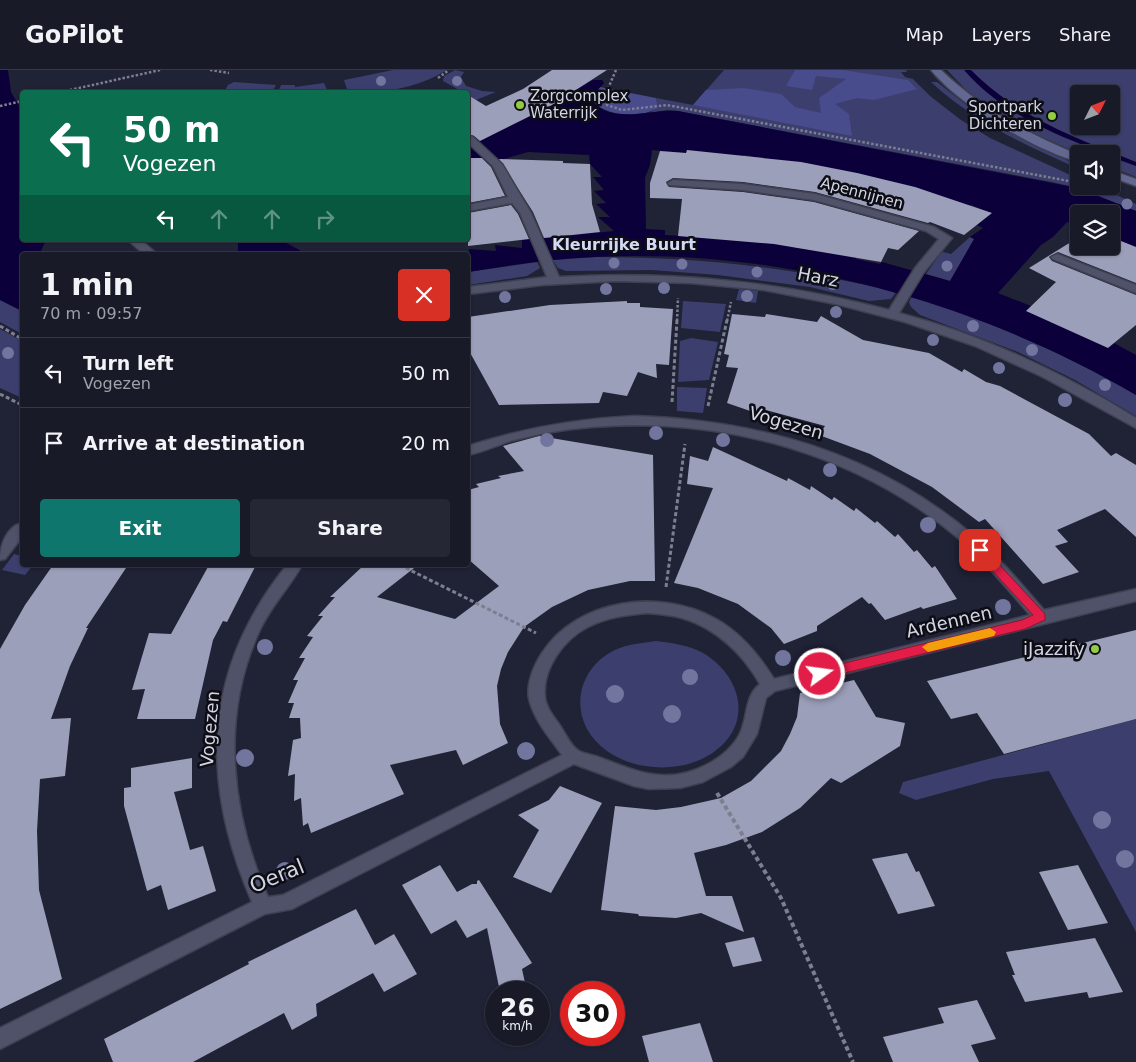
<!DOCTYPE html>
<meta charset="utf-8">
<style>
:root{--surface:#181a28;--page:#252734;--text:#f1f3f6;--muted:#9fa1a8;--line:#363845;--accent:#0f766e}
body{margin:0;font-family:"DejaVu Sans",sans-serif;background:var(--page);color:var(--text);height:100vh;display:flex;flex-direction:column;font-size:19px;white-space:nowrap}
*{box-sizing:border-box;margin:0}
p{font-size:16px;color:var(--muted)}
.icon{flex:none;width:28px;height:28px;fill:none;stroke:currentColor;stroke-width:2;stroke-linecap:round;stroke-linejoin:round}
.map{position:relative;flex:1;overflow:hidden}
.sheet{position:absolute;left:20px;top:182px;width:450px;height:315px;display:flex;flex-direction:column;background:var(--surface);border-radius:5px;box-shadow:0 1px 4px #0004,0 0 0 1px var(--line)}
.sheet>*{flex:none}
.top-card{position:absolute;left:20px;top:20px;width:450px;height:152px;border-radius:5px;box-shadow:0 1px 4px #0004,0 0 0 1px var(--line);background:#0b6e4f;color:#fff;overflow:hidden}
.needle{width:32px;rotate:48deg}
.buttons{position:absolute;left:1070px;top:15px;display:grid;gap:10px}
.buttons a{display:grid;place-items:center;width:50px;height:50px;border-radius:5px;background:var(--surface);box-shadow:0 1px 4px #0004,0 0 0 1px var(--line);font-size:25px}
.speed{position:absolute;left:485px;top:911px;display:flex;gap:10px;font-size:25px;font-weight:700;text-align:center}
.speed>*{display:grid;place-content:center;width:65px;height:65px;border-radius:50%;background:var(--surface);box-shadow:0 1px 4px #0004,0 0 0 1px var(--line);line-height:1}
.speed small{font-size:12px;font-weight:400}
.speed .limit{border:8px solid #d22;background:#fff;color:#111}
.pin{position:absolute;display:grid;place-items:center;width:42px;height:42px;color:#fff;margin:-21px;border-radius:10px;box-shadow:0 2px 8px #0006}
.me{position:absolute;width:55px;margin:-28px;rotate:76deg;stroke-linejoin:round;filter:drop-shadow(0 0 4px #0008)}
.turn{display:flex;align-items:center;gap:18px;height:105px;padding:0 20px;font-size:22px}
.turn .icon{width:65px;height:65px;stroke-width:2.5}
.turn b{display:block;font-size:35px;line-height:42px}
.lanes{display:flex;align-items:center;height:48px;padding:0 20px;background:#0003;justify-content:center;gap:25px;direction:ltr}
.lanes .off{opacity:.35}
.round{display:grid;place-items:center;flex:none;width:52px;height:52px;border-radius:5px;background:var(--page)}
.overview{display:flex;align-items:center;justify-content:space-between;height:85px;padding:0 20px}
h1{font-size:30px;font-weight:700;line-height:38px}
.primary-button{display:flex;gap:10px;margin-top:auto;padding:10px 20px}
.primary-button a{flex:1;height:58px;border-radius:5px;background:var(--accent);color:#fff;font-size:20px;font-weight:700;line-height:58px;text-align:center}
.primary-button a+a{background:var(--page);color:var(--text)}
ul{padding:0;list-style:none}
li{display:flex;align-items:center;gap:15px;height:70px;padding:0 20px;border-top:1px solid var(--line)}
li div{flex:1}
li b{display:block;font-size:19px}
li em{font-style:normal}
header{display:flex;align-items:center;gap:30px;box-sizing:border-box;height:70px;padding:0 25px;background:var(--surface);border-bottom:1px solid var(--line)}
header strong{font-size:24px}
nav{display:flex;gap:28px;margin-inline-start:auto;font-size:18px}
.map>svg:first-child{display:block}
.green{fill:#3c3f6e;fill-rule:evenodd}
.forest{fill:#484b8c}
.water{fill:#0c003b;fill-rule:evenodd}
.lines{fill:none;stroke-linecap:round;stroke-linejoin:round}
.stream{fill:#0c003b;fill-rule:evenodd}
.building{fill:#9c9fb9}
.street-casing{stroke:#3e4050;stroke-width:3}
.secondary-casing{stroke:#3e4050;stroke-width:3}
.path-far2{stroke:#7d7f90;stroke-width:2.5;stroke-dasharray:2.5 2;stroke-linecap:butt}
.path-far1{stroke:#7d7f90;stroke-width:3;stroke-dasharray:4 2.5;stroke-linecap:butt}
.path{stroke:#7d7f90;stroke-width:4;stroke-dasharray:4.5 3;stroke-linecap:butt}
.street{fill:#4f5268;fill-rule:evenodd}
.secondary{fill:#636893;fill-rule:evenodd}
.tree{fill:#72769e}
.route{fill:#e11d48;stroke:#92132f}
.slow{fill:#f59e0b}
.poi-dot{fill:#92cd3e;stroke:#0c0d15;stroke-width:2}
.labels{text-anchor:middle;stroke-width:5;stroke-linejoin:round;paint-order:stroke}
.far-poi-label{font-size:15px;fill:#d3d5e2;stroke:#0c0d15;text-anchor:start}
.far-street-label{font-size:15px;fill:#d3d5e2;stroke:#0c0d15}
.far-neighbourhood-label{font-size:16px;font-weight:bold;fill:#d4d8f3;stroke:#0c0d15}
.street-label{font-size:18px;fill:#d3d5e2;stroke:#0c0d15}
.poi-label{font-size:18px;fill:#d3d5e2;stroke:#0c0d15;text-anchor:end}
.near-street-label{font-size:21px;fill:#d3d5e2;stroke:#0c0d15}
</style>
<header>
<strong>GoPilot</strong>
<nav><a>Map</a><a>Layers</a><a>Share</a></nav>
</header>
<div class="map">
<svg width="1136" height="992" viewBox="0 0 1136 992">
<rect width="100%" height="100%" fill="#202236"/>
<!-- green -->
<path class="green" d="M 393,0 L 447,0 C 415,19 385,23 348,22 L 344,10 Z
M 455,0 L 464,2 L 461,7 L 466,16 L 482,21 L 496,22 L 476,30 L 468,25 L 468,22 L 463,22 L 443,11 L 444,6 Z
M 724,0 L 906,0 L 907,2 L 901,2 L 905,7 L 913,9 L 930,26 L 961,50 L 990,68 L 1079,109 L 1079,116 L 1097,116 L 1136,134 L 1136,141 L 1078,118 L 1052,112 L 678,41 L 667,40 L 649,43 L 658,38 L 656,28 L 693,35 Z
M 947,0 L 1136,0 L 1136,107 L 1111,97 L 1111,84 L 1080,84 L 1031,62 L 968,22 ZM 1079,24 L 1111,24 L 1111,56 L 1079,56 Z
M 234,12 L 276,15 L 272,22 L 224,22 L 228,15 Z
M 931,12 L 937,12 L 988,52 L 1079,96 L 1079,99 C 1025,75 974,52 931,12 Z
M 324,13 L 328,22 L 278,22 L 281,15 L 295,15 L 295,17 Z
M 970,167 L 975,169 L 950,211 L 926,204 L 940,184 L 943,182 L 951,184 Z
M 597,187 C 698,187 798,198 896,222 L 891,229 L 869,231 L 810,217 L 718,205 L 652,200 L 566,201 L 558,198 L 553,190 Z
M 537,192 L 540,198 L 527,206 L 468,215 L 468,202 Z
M 739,219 L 758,221 L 756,233 L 736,230 Z
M 912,226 C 990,252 1065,283 1136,325 L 1136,346 L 1075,310 L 1018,282 L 920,245 L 911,237 L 909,232 Z
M 0,230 L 22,241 L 22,264 L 0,252 Z
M 683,231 L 726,234 L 720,262 L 681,258 Z
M 0,259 L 22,271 L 22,328 L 0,318 Z
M 691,268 L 718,272 L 709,310 L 678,312 L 680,271 Z
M 677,317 L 707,318 L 703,343 L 677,341 Z
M 14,484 L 22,486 L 22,495 L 33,495 L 25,505 L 2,500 Z
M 656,571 C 671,573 689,575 703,583 C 743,607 754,656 711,684 C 674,708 610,700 587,659 C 571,629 585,594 615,580 C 628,574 642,573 656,571 Z
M 1136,649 L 1136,862 L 1049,701 L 993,709 L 916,730 L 899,723 L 903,712 Z"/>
<!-- forest -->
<path class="forest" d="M 795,0 L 843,0 L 908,10 L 917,19 L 874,30 L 857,28 L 835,34 L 849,44 L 852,66 L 693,35 L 706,20 L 744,18 L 781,24 L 795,37 L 821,43 L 819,28 L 846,9 L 816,6 L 812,20 L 786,16 Z
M 600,17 L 656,28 L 658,38 C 641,48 608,47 593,32 L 594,24 Z"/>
<!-- water -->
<path class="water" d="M 0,0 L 8,0 L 11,22 L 22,41 L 22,170 L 46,170 L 39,185 L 22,185 L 22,241 L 0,230 Z
M 593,10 L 602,10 L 604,13 L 594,24 L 593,32 C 615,55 652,38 678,41 L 1078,118 L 1136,141 L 1136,178 L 1111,167 L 1111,144 L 1079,144 L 1079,157 L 1067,152 L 1053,167 L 1041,175 L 998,223 L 1031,236 L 1026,241 L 1114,273 L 1136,285 L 1136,325 C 976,231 781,178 595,187 C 552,189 510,195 468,202 L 468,185 L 443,185 L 442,183 L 469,185 L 469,179 L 496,181 L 495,175 L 522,178 L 522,170 L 614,161 L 598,147 L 610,147 L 596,134 L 606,133 L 594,121 L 604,120 L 593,107 L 602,107 L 590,94 L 589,85 L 528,82 L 476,97 L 470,92 L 468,93 L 468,69 L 523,50 ZM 652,80 L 742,88 L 744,85 L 855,106 L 858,103 L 912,120 L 915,117 L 967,137 L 971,135 L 991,143 L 977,155 L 983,158 L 970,167 L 974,169 L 950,211 L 882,192 L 880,194 L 856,189 L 857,186 L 797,178 L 763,170 L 665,165 L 665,160 L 646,159 L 645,108 L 650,95 Z
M 238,170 L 281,170 L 303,182 L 318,185 L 238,185 Z"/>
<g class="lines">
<!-- stream -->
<path class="stream" d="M 964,0 L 971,0 C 1019,48 1074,67 1136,92 L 1136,96 L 1111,87 L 1111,84 C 1100,84 1089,78 1078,73 C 1036,56 994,35 964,0 Z"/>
</g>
<!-- building -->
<path class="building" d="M 552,0 L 607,0 L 554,34 L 480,71 L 474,66 L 468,64 L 468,25 L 486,36 L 523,19 Z
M 687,80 L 801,92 L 857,103 L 915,117 L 992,143 L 964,165 L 930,152 L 928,153 L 815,122 L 743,112 L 673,108 L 666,112 L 669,117 L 743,122 L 814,132 L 919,161 L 898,180 L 888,178 L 881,192 L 774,174 L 678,166 L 682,129 L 650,128 L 650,113 L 660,81 L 686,83 Z
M 468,88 L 482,88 L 491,97 L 505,126 L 468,133 Z
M 499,89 L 563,91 L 563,93 L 590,94 L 592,134 L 600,162 L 544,168 L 533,142 Z
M 511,135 L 518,144 L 529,169 L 468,176 L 468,143 Z
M 1079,167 L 1079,176 L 1111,176 L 1111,167 L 1136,177 L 1136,213 L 1058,182 L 1049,187 L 1052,191 L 1136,225 L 1136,255 L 1108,278 L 1026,241 L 1056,212 L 1029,198 Z
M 627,231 L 627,233 L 640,233 L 640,237 L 673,239 L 669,295 L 656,294 L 657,308 L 638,302 L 627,326 L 603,322 L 599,333 L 499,335 L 468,279 L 468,247 L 550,235 Z
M 732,244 L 765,247 L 766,244 L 817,252 L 821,246 L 863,270 L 929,283 L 962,302 L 964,299 L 986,312 L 1000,316 L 1089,364 L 1111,386 L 1116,383 L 1136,395 L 1136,467 L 1105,439 L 1057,460 L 1068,472 L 1055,476 L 1079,502 L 1043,514 L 985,449 L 979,452 L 932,417 L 870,384 L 819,365 L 825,356 L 758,338 L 756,343 L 727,333 L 738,298 L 726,297 L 729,285 L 724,284 Z
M 539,366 L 653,385 L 655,511 L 630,511 L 588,520 L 552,537 L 524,557 L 508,582 L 501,599 L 497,616 L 500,654 L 508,673 L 463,695 L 456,680 L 390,695 L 404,724 L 311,763 L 308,753 L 303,756 L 301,728 L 294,731 L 295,704 L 288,706 L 293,670 L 301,668 L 300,648 L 289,648 L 294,633 L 288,633 L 298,610 L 293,610 L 305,588 L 299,588 L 313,567 L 307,566 L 323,546 L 318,546 L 335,527 L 330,527 L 364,495 L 418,495 L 377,527 L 455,549 L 499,516 L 468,489 L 468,420 L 479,417 L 476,414 L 501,408 L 498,406 L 524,401 L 503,376 Z
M 713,377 L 787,411 L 788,408 L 810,420 L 811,416 L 832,430 L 834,427 L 854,441 L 856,438 L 875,453 L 877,451 L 895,467 L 898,464 L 914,482 L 917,480 L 932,498 L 935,496 L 957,529 L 923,539 L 921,537 L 885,550 L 871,533 L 869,534 L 862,527 L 817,556 L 817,561 L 784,574 L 771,558 L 738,534 L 698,518 L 674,513 L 713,418 L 687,414 L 690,386 L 708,391 Z
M 53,495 L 128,495 L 86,558 L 88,558 L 70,596 L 51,649 L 71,648 L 65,706 L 40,709 L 37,761 L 39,820 L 62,909 L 0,939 L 0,579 L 25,535 Z
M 209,495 L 256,495 L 227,552 L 223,551 L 213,570 L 195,649 L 137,649 L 145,619 L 132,620 L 149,563 L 171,564 Z
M 1136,560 L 1136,649 L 1004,684 L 977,643 L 951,649 L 927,611 Z
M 854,610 L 876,647 L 905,653 L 900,676 L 841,713 L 831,708 L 800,738 L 762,762 L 726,775 L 694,783 L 706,826 L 732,826 L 744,862 L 701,843 L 676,848 L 639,846 L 638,844 L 601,840 L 615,736 L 656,740 L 681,737 L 721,728 L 751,711 L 781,681 L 790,664 L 797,647 L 800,623 Z
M 192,688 L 192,718 L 174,722 L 190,780 L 203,776 L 216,821 L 168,840 L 161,815 L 147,821 L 124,736 L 124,718 L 131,717 L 131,698 Z
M 560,716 L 602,733 L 551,823 L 513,807 L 539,760 L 518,745 L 549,730 Z
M 907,783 L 916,802 L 919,801 L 935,836 L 898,844 L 872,789 Z
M 440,795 L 457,822 L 472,814 L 477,814 L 477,811 L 479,810 L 532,893 L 522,899 L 527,922 L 500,922 L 487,858 L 467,868 L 456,850 L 431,864 L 402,815 Z
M 1078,795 L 1108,853 L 1068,860 L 1039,802 Z
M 356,839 L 375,875 L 394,864 L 417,904 L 384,922 L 373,903 L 316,934 L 317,946 L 292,960 L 284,943 L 193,992 L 113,992 L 104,969 L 249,894 L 248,892 Z
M 754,867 L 762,891 L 733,897 L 725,873 Z
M 1095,868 L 1123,922 L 1089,928 L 1087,922 L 1025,932 L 1012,905 L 1015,905 L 1006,882 Z
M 977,930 L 996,969 L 971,975 L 979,992 L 893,992 L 883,967 L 944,953 L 938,938 Z
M 700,953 L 713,992 L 649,992 L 642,966 Z"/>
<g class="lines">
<!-- street casing -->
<g class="street-casing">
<path id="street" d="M 468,66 L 473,67 L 502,94 L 531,143 L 559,207 C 673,201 778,211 889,240 L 915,198 L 939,169 L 926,161 L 814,130 L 743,120 L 669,115 L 668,113 L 673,110 L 743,114 L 815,124 L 934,157 L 952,168 L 924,202 L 899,243 C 983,265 1063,303 1136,348 L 1136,358 L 1043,307 L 975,276 L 905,252 L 836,234 L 764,220 L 690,213 L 616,211 L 542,215 L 468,224 L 468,217 L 547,207 L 520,143 L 512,133 L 468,141 L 468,135 L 508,127 L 493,96 L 468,73 Z
M 128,170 L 141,170 L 158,185 L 145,185 Z
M 1057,184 L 1136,215 L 1136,223 L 1053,189 L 1051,187 Z
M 634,346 C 759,350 877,383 974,466 C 1000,488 1022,515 1044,540 L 1136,519 L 1136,531 L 775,621 L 766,628 L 757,664 L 743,687 L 731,697 L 703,712 L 680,718 L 649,719 L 634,716 L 574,694 L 292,839 L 265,844 L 0,979 L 0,958 L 252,832 C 200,712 202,600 287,495 L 302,495 C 289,518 270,537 259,562 C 220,648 231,743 268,827 L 283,825 L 562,685 C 549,667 534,650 529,629 C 526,614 534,595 542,583 C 578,528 661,518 716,549 C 741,563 759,585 774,609 L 1030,545 C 1009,521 988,495 964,473 C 862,385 725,346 592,357 C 565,359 537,364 510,371 C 496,376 482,382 468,385 L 468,376 C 523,358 576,349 634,346 ZM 647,543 C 659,544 671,545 682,548 C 716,558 743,584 760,614 C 745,626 748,644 741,661 C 735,676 720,688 706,695 C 667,715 638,702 601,688 C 594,685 585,684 579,681 C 571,677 564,661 559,654 C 553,646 546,637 545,627 C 542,599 564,569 588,557 C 607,547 627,545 647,543 Z
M 22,453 L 22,467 L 5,489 L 0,490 C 0,476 6,457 22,453 Z"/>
</g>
<!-- secondary casing -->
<g class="secondary-casing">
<path id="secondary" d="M 931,0 L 941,0 C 981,38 1028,64 1079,85 L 1079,92 C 1035,80 960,36 931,0 Z
M 1111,100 L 1136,109 L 1136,116 L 1111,107 Z"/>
</g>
<!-- path-far2 -->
<path class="path-far2" d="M 210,0 L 229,3
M 616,0 L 606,23 L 607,35 L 622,40 L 667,35 L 1079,113
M 438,8 L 449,0
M 61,22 L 160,0
M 0,36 L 22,31
M 677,251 L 678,228
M 727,251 L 731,232"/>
<!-- path-far1 -->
<path class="path-far1" d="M 0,256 L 22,269
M 0,324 L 22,335
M 672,332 L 677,250
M 708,336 L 727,250
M 400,495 L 536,563
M 666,517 L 685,374"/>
<!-- path -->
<path class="path" d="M 717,723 L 781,828 L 853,992"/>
<!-- street -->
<use href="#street" class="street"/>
<!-- secondary -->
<use href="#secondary" class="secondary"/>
</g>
<!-- trees -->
<g class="tree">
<circle cx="381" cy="11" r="5"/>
<circle cx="457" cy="11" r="5"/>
<circle cx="1127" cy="134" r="5.5"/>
<circle cx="614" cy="193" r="5.5"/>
<circle cx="682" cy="194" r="5.5"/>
<circle cx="947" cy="196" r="5.5"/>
<circle cx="757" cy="202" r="5.5"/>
<circle cx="833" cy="214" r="6"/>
<circle cx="664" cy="218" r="6"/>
<circle cx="606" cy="219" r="6"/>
<circle cx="747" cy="226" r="6"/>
<circle cx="505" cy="227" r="6"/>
<circle cx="836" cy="242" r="6"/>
<circle cx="973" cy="256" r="6"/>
<circle cx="933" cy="270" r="6"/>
<circle cx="1032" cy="280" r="6"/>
<circle cx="8" cy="283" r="6"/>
<circle cx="999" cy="298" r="6"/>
<circle cx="1105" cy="315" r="6"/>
<circle cx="1065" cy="330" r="7"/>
<circle cx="656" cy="363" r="7"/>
<circle cx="547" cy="370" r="7"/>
<circle cx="723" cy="370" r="7"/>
<circle cx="830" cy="400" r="7"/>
<circle cx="928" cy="455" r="8"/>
<circle cx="1003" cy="537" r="8"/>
<circle cx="265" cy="577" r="8"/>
<circle cx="783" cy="588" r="8"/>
<circle cx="690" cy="607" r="8"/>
<circle cx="615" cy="624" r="9"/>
<circle cx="672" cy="644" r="9"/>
<circle cx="526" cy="681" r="9"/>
<circle cx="245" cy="688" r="9"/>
<circle cx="1102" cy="750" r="9"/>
<circle cx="1125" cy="789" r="9"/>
<circle cx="285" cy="801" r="9"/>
</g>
<!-- route -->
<path class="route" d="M 980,476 L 983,477 L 1045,544 L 1045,550 L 1025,559 L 820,609 L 815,607 L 814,604 L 820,599 L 1022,550 L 1033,545 L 976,483 L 976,477 Z"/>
<!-- slow -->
<path class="slow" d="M 990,558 L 996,562 L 994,566 L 928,582 L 922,577 L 928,573 Z"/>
<!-- markers -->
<g class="poi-dot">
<circle cx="520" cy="35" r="5"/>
<circle cx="1052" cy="46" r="5"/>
<circle cx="1095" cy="579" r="5"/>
</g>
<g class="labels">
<!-- far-poi labels -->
<g class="far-poi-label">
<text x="530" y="31">Zorgcomplex<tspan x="530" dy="17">Waterrijk</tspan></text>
<text x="1042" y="42" text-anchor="end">Sportpark<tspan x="1042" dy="17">Dichteren</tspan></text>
</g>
<!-- far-street labels -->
<g class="far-street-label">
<text transform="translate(862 123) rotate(15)" y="5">Apennijnen</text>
</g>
<!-- far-neighbourhood labels -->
<g class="far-neighbourhood-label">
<text x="624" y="180">Kleurrijke Buurt</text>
</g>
<!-- street labels -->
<g class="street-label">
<text transform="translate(818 207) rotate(11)" y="6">Harz</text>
<text transform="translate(786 353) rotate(16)" y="6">Vogezen</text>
<text transform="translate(949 552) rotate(-13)" y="6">Ardennen</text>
<text transform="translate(210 659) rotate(-85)" y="6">Vogezen</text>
</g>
<!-- poi labels -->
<g class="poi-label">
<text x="1085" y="585">iJazzify</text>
</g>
<!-- near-street labels -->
<g class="near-street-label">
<text transform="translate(277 806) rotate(-22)" y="7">Oeral</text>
</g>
</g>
</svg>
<div class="buttons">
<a><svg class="needle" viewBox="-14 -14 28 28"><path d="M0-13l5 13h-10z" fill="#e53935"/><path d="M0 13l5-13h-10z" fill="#9fa1a8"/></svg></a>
<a><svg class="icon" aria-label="sound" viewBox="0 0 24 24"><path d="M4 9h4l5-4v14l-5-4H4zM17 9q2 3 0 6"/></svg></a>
<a><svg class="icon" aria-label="layers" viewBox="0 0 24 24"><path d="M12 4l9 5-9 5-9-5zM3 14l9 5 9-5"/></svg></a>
</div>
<div class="speed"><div>26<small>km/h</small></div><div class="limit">30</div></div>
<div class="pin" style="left:980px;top:480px;background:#d93025"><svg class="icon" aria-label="arrive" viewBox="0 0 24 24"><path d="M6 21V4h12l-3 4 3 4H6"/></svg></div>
<svg class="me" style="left:820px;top:604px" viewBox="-20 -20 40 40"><circle r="17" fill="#e11d48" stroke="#fff" stroke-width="3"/><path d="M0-11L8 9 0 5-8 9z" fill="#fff"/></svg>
<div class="top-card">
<div class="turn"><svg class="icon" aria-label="left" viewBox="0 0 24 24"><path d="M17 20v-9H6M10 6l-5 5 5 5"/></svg><div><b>50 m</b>Vogezen</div></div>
<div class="lanes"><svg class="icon" aria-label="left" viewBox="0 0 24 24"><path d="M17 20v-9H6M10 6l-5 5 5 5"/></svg><svg class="icon off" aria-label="ahead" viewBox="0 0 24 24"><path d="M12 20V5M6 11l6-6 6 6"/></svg><svg class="icon off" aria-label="ahead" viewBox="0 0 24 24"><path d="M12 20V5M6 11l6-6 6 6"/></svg><svg class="icon off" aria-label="right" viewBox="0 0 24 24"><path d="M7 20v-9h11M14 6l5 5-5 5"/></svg></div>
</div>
<section class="sheet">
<div class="overview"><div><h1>1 min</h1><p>70 m · 09:57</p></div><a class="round" style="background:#d93025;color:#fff"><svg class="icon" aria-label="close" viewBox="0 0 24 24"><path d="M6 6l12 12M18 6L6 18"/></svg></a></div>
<ul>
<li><svg class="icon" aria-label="left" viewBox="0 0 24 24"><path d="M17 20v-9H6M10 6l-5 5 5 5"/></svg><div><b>Turn left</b><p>Vogezen</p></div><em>50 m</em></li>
<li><svg class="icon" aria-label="arrive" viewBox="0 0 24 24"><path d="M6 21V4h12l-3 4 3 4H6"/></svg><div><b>Arrive at destination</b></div><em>20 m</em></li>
</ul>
<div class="primary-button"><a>Exit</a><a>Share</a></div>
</section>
</div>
